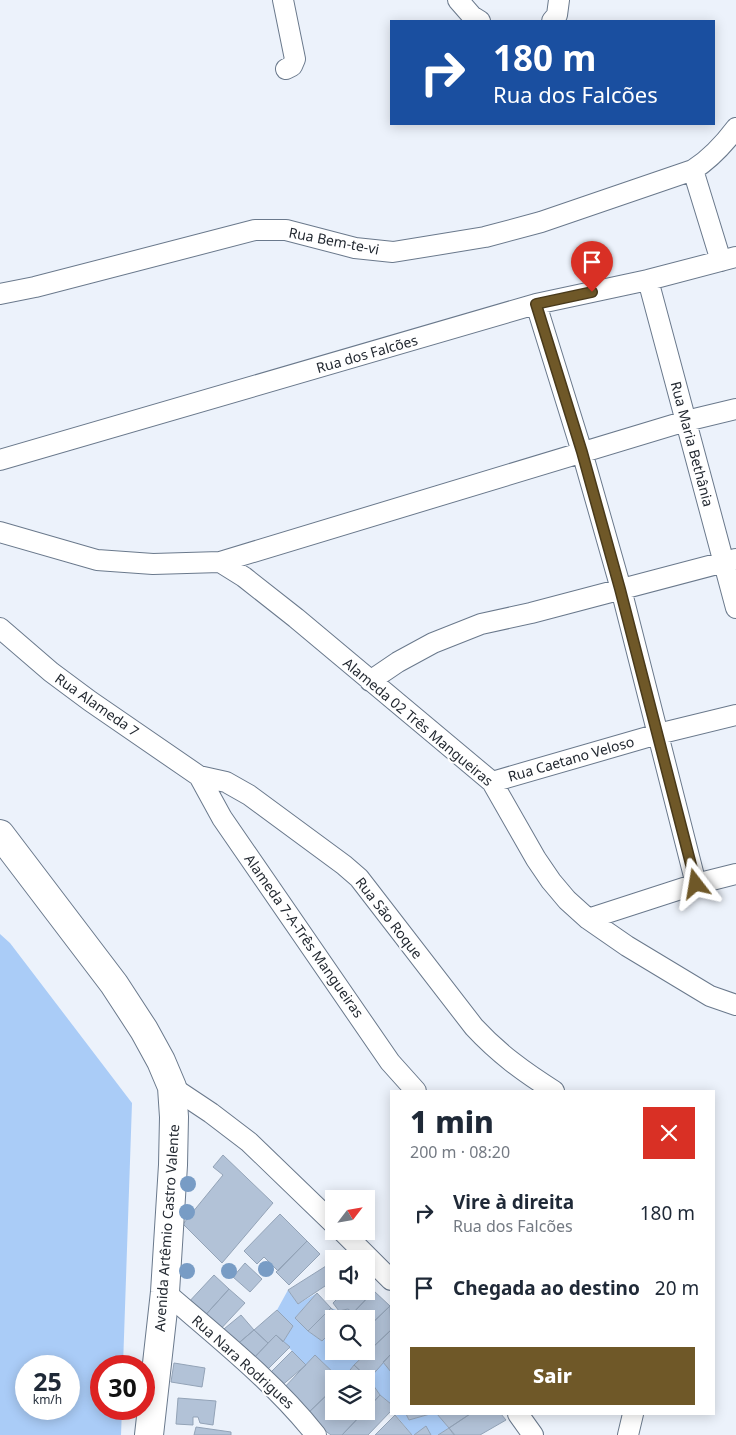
<!DOCTYPE html>
<html lang="pt">
<meta charset="utf-8">
<style>
:root{--surface:#fff;--page:#f2f2f3;--text:#1f2937;--muted:#747a83;--accent:#6f5828}
body{margin:0;font-family:"Noto Sans",sans-serif;background:var(--page);color:var(--text);height:100vh;display:flex;flex-direction:column;font-size:19px;white-space:nowrap}
*{box-sizing:border-box;margin:0}
p{font-size:16px;color:var(--muted)}
.icon{flex:none;width:28px;height:28px;fill:none;stroke:currentColor;stroke-width:2;stroke-linecap:round;stroke-linejoin:round}
.map{position:relative;flex:1;overflow:hidden}
.details{position:absolute;left:390px;top:1090px;width:325px;height:325px;display:flex;flex-direction:column;background:var(--surface);border-radius:0px;box-shadow:0 2px 12px #0003}
.details>*{flex:none}
.hud{position:absolute;left:390px;top:20px;width:325px;height:105px;border-radius:0px;box-shadow:0 2px 12px #0003;background:#1a4fa0;color:#fff;overflow:hidden}
.needle{width:32px;rotate:59deg}
.controls{position:absolute;left:325px;top:1190px;display:grid;gap:10px}
.controls a{display:grid;place-items:center;width:50px;height:50px;border-radius:0px;background:var(--surface);box-shadow:0 2px 12px #0003;font-size:25px}
.speed{position:absolute;left:15px;top:1355px;display:flex;gap:10px;font-size:25px;font-weight:700;text-align:center}
.speed>*{display:grid;place-content:center;width:65px;height:65px;border-radius:50%;background:var(--surface);box-shadow:0 2px 12px #0003;line-height:1}
.speed small{font-size:12px;font-weight:400}
.speed .limit{border:8px solid #d22;background:#fff;color:#111}
.pin{position:absolute;display:grid;place-items:center;width:42px;height:42px;color:#fff;margin:-51px -21px;border-radius:50% 50% 50% 0;rotate:-45deg;box-shadow:0 0 5px #0007}
.pin .icon{rotate:45deg}
.me{position:absolute;width:55px;margin:-28px;rotate:346deg;stroke-linejoin:round;filter:drop-shadow(0 0 4px #0008)}
.turn{display:flex;align-items:center;gap:18px;height:105px;padding:0 20px;font-size:22px}
.turn .icon{width:65px;height:65px;stroke-width:2.5}
.turn b{display:block;font-size:35px;line-height:42px}
.round{display:grid;place-items:center;flex:none;width:52px;height:52px;border-radius:0px;background:var(--page)}
.head{display:flex;align-items:center;justify-content:space-between;height:85px;padding:0 20px}
h1{font-size:30px;font-weight:800;line-height:38px}
.cta{display:flex;gap:10px;margin-top:auto;padding:10px 20px}
.cta a{flex:1;height:58px;border-radius:0px;background:var(--accent);color:#fff;font-size:20px;font-weight:800;line-height:58px;text-align:center}
ul{padding:0;list-style:none}
li{display:flex;align-items:center;gap:15px;height:75px;padding:0 20px}
li div{flex:1}
li b{display:block;font-size:19px}
li em{font-style:normal}
.map>svg:first-child{display:block}
.green{fill:#aaccf7;fill-rule:evenodd}
.building{fill:#b2c2d7;stroke:#93a3b7}
.lines{fill:none;stroke-linecap:round;stroke-linejoin:round}
.street-casing{stroke:#6a798c;stroke-width:22}
.secondary-casing{stroke:#6a798c;stroke-width:30}
.street{stroke:#fff;stroke-width:20}
.secondary{stroke:#fff;stroke-width:28}
.tree{fill:#789cc5}
.route-casing{stroke:#48391a;stroke-width:12}
.route{stroke:#6f5828;stroke-width:9}
.labels{text-anchor:middle;stroke-width:4;stroke-linejoin:round;paint-order:stroke}
.street-label{font-size:14px;fill:#232931;stroke:#fff}
</style>
<div class="map">
<svg width="736" height="1435" viewBox="0 0 736 1435">
<rect width="100%" height="100%" fill="#ecf2fb"/>
<!-- green -->
<path class="green" d="M 0,934 L 10,943 L 132,1103 L 123,1366 L 101,1366 L 101,1409 L 122,1409 L 121,1435 L 0,1435 ZM 26,1366 L 69,1366 L 69,1409 L 26,1409 Z
M 288,1290 L 298,1304 L 317,1293 L 295,1318 L 308,1331 L 322,1341 L 334,1329 L 334,1351 L 366,1351 L 366,1342 L 372,1348 L 354,1365 L 343,1379 L 340,1379 L 316,1356 L 306,1365 L 283,1342 L 293,1326 L 277,1310 Z
M 331,1308 L 339,1311 L 348,1309 L 353,1313 L 350,1316 L 353,1319 L 343,1319 Z
M 383,1362 L 391,1372 L 391,1404 L 380,1395 L 369,1379 Z
M 395,1414 L 406,1414 L 409,1420 L 430,1414 L 437,1414 L 449,1428 L 438,1435 L 412,1435 Z"/>
<!-- building -->
<path class="building" d="M 223,1155 L 273,1203 L 222,1263 L 183,1224 L 223,1175 L 213,1167 Z
M 280,1214 L 307,1241 L 278,1271 L 264,1257 L 257,1264 L 244,1251 Z
M 307,1241 L 320,1254 L 289,1285 L 276,1272 Z
M 245,1263 L 262,1279 L 250,1292 L 233,1277 Z
M 326,1266 L 334,1272 L 334,1280 L 298,1304 L 288,1290 Z
M 214,1275 L 229,1289 L 201,1320 L 186,1305 Z
M 366,1284 L 374,1291 L 353,1313 L 348,1309 L 339,1311 L 333,1303 L 345,1291 L 366,1291 Z
M 229,1289 L 245,1303 L 216,1334 L 201,1320 Z
M 374,1291 L 390,1306 L 366,1329 L 366,1319 L 353,1319 L 350,1316 Z
M 317,1293 L 331,1308 L 308,1331 L 295,1318 Z
M 390,1306 L 391,1330 L 372,1348 L 366,1342 L 366,1329 Z
M 331,1308 L 343,1319 L 334,1319 L 334,1329 L 322,1341 L 308,1331 Z
M 277,1310 L 293,1326 L 283,1342 L 276,1335 L 268,1343 L 254,1330 Z
M 241,1315 L 254,1330 L 234,1347 L 219,1333 Z
M 254,1330 L 268,1343 L 251,1361 L 234,1347 Z
M 391,1330 L 391,1354 L 369,1379 L 354,1365 Z
M 276,1335 L 290,1347 L 264,1373 L 251,1361 Z
M 292,1351 L 306,1365 L 280,1387 L 268,1375 Z
M 391,1354 L 391,1372 L 383,1362 Z
M 315,1355 L 340,1379 L 334,1379 L 334,1388 L 305,1416 L 282,1390 Z
M 174,1363 L 205,1368 L 202,1387 L 171,1382 Z
M 354,1365 L 369,1379 L 380,1395 L 366,1410 L 366,1379 L 343,1379 Z
M 334,1388 L 334,1411 L 365,1411 L 342,1435 L 331,1435 L 305,1416 Z
M 380,1395 L 391,1404 L 391,1411 L 368,1435 L 342,1435 Z
M 178,1398 L 216,1401 L 213,1425 L 200,1423 L 198,1417 L 193,1417 L 193,1425 L 176,1424 Z
M 406,1414 L 430,1414 L 409,1420 Z
M 437,1414 L 470,1414 L 449,1428 Z
M 470,1414 L 501,1414 L 506,1420 L 480,1435 L 455,1435 L 449,1428 Z
M 395,1415 L 412,1435 L 375,1435 Z
M 426,1426 L 431,1435 L 414,1435 Z
M 196,1427 L 231,1432 L 231,1435 L 194,1435 Z
M 449,1428 L 454,1435 L 438,1435 Z"/>
<g class="lines">
<!-- street casing -->
<g class="street-casing">
<path id="street" d="M 283,0 L 295,59 L 292,66 L 286,69
M 458,0 L 472,16 L 480,21
M 552,21 L 557,15 L 559,0
M 693,170 L 721,261
M 648,280 L 736,608
M 0,294 L 35,287 L 255,230 L 286,230 L 355,248 L 393,252 L 485,237 L 541,222 L 693,170 C 710,159 724,144 736,128
M 536,304 L 582,452 L 621,589 L 696,884
M 0,460 L 536,304 L 648,280 L 736,257
M 0,532 L 97,560 L 153,564 L 220,562 L 686,421 L 736,409
M 220,562 L 244,577 L 296,618 L 492,782 L 536,859 L 551,881 L 567,900 L 588,919 L 627,946 L 710,996 L 736,1005
M 0,628 L 51,672 L 90,701 L 199,776 L 226,782 L 249,795 L 344,865 L 359,878 L 474,1027 C 499,1054 524,1072 554,1091
M 370,681 L 398,662 L 433,643 L 481,624 L 531,613 L 736,559
M 199,776 L 222,818 L 390,1062 L 416,1091
M 492,782 L 658,734 L 736,715
M 588,919 L 696,884 L 736,874
M 172,1087 L 211,1113 L 249,1142 L 334,1224
M 342,1231 L 391,1280
M 165,1292 C 217,1337 273,1381 316,1435
M 518,1414 L 533,1435
M 628,1435 L 633,1414"/>
</g>
<!-- secondary casing -->
<g class="secondary-casing">
<path id="secondary" d="M 0,834 L 114,984 L 144,1030 L 161,1061 L 172,1087 L 174,1117 L 173,1165 L 165,1292 L 149,1435"/>
</g>
<!-- street -->
<use href="#street" class="street"/>
<!-- secondary -->
<use href="#secondary" class="secondary"/>
</g>
<!-- trees -->
<g class="tree">
<circle cx="188" cy="1184" r="8"/>
<circle cx="187" cy="1212" r="8"/>
<circle cx="266" cy="1269" r="8"/>
<circle cx="187" cy="1271" r="8"/>
<circle cx="229" cy="1271" r="8"/>
</g>
<g class="lines">
<!-- route casing -->
<g class="route-casing">
<path id="route" d="M 592,292 L 536,304 L 582,452 L 620,589 L 696,884"/>
</g>
<!-- route -->
<use href="#route" class="route"/>
</g>
<g class="labels">
<!-- street labels -->
<g class="street-label">
<text transform="translate(334 241) rotate(11)" y="5">Rua Bem-te-vi</text>
<text transform="translate(367 354) rotate(-16)" y="5">Rua dos Falcões</text>
<text transform="translate(692 444) rotate(75)" y="5">Rua Maria Bethânia</text>
<text transform="translate(97 705) rotate(35)" y="5">Rua Alameda 7</text>
<text transform="translate(418 722) rotate(40)" y="5">Alameda 02 Três Mangueiras</text>
<text transform="translate(571 759) rotate(-16)" y="5">Rua Caetano Veloso</text>
<text transform="translate(389 918) rotate(52)" y="5">Rua São Roque</text>
<text transform="translate(304 936) rotate(55)" y="5">Alameda 7-A-Três Mangueiras</text>
<text transform="translate(167 1228) rotate(-86)" y="5">Avenida Artêmio Castro Valente</text>
<text transform="translate(243 1362) rotate(42)" y="5">Rua Nara Rodrigues</text>
</g>
</g>
</svg>
<div class="controls">
<a><svg class="needle" viewBox="-14 -14 28 28"><path d="M0-13l5 13h-10z" fill="#e53935"/><path d="M0 13l5-13h-10z" fill="#747a83"/></svg></a>
<a><svg class="icon" aria-label="sound" viewBox="0 0 24 24"><path d="M4 9h4l5-4v14l-5-4H4zM17 9q2 3 0 6"/></svg></a>
<a><svg class="icon" aria-label="search" viewBox="0 0 24 24"><circle cx="10" cy="10" r="6"/><path d="M15 15l6 6"/></svg></a>
<a><svg class="icon" aria-label="layers" viewBox="0 0 24 24"><path d="M12 4l9 5-9 5-9-5zM3 14l9 5 9-5"/></svg></a>
</div>
<div class="speed"><div>25<small>km/h</small></div><div class="limit">30</div></div>
<div class="pin" style="left:592px;top:292px;background:#d93025"><svg class="icon" aria-label="arrive" viewBox="0 0 24 24"><path d="M6 21V4h12l-3 4 3 4H6"/></svg></div>
<svg class="me" style="left:696px;top:884px" viewBox="-20 -20 40 40"><path d="M0-17L14 15 0 8-14 15z" fill="#6f5828" stroke="#fff" stroke-width="4"/></svg>
<div class="hud">
<div class="turn"><svg class="icon" aria-label="right" viewBox="0 0 24 24"><path d="M7 20v-9h11M14 6l5 5-5 5"/></svg><div><b>180 m</b>Rua dos Falcões</div></div>
</div>
<section class="details">
<div class="head"><div><h1>1 min</h1><p>200 m · 08:20</p></div><a class="round" style="background:#d93025;color:#fff"><svg class="icon" aria-label="close" viewBox="0 0 24 24"><path d="M6 6l12 12M18 6L6 18"/></svg></a></div>
<ul>
<li><svg class="icon" aria-label="right" viewBox="0 0 24 24"><path d="M7 20v-9h11M14 6l5 5-5 5"/></svg><div><b>Vire à direita</b><p>Rua dos Falcões</p></div><em>180 m</em></li>
<li><svg class="icon" aria-label="arrive" viewBox="0 0 24 24"><path d="M6 21V4h12l-3 4 3 4H6"/></svg><div><b>Chegada ao destino</b></div><em>20 m</em></li>
</ul>
<div class="cta"><a>Sair</a></div>
</section>
</div>
